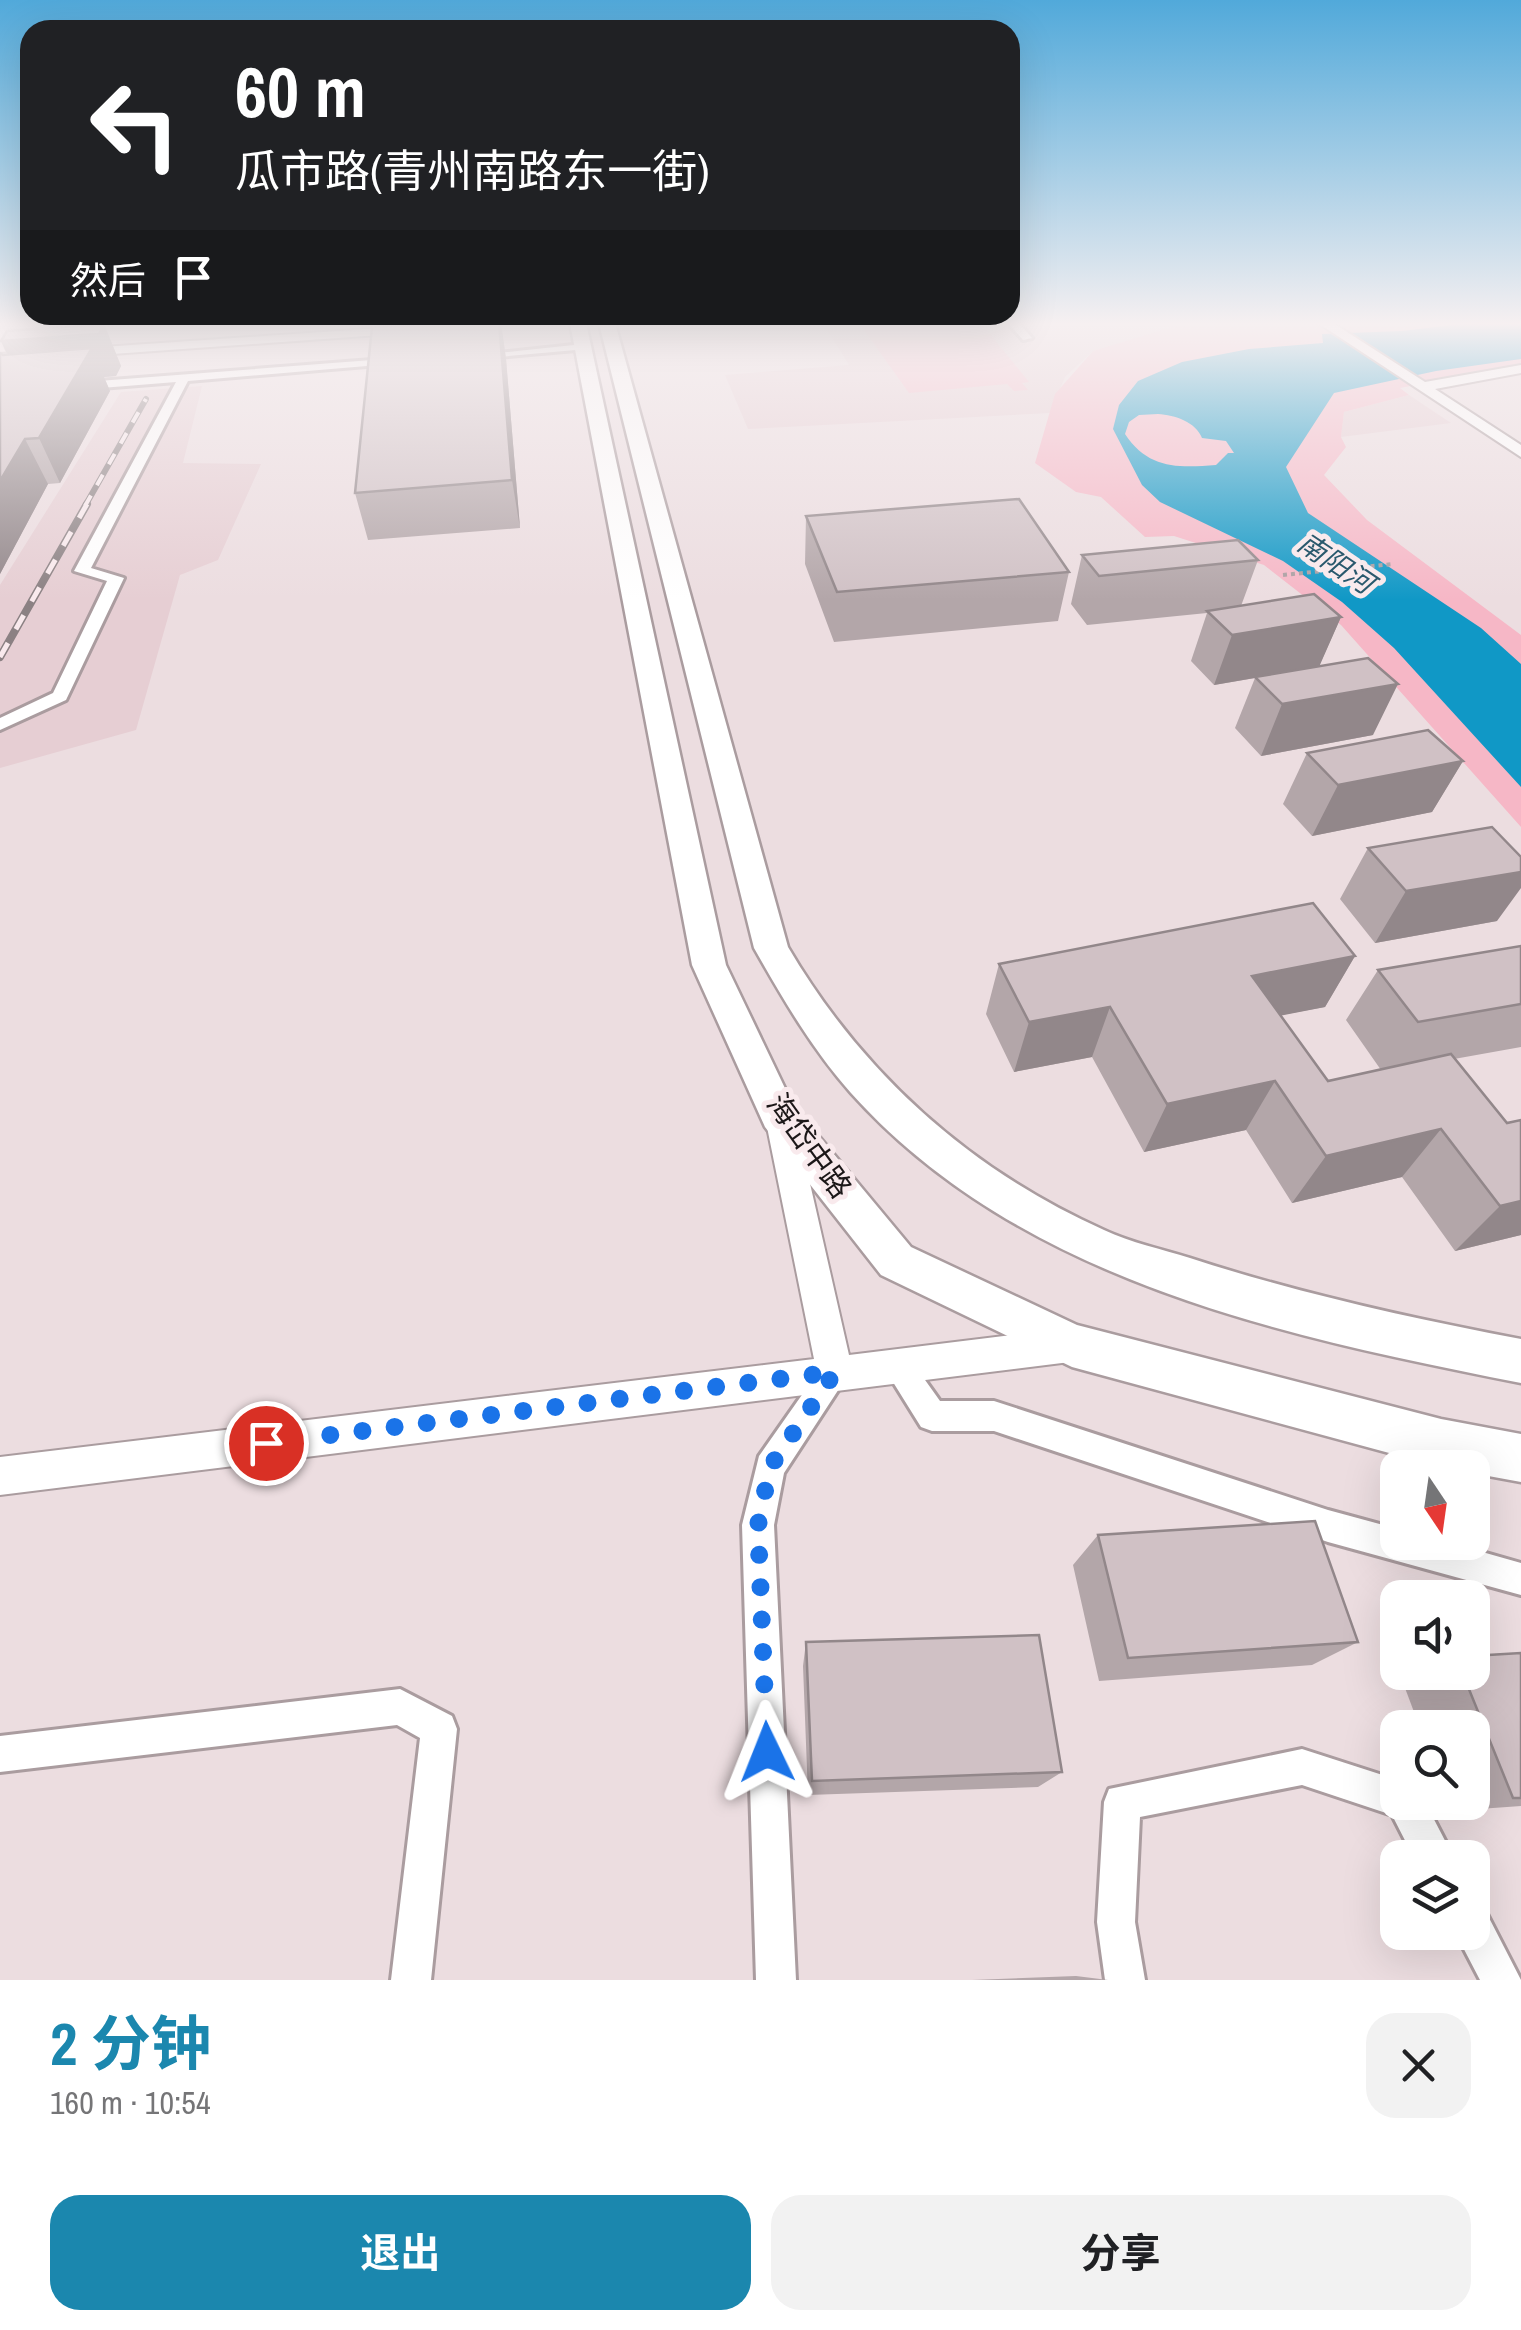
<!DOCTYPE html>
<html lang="zh">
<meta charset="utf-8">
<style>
:root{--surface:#fff;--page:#f2f2f2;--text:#202124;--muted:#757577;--accent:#1b87ae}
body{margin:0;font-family:"Archivo Narrow","Noto Sans SC",sans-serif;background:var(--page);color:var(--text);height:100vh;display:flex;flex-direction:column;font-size:38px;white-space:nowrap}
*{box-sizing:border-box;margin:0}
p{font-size:32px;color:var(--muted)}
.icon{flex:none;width:55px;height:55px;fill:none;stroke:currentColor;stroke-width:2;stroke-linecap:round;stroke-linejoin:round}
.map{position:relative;height:1980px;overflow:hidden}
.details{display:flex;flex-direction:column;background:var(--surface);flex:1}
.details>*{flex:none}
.top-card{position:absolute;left:20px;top:20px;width:1000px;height:305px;border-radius:30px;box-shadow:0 10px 40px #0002;background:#202124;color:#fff;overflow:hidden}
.needle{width:65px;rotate:167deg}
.fabs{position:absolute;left:1380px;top:1450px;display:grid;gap:20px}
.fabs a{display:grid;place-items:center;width:110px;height:110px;border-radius:20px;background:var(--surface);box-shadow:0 10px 40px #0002;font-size:50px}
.pin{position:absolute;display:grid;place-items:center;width:85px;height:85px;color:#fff;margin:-42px;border:5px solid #fff;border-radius:50%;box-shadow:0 2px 10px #0007}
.me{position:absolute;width:110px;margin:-55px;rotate:358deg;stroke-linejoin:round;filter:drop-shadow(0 0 8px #0008)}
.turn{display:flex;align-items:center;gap:35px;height:210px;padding:0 50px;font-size:45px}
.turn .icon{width:130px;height:130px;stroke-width:2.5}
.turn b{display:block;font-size:70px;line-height:85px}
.then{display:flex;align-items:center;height:95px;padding:0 50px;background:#0003;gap:20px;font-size:38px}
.round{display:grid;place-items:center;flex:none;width:105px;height:105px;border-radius:30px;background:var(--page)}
.overview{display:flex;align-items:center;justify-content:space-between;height:170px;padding:0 50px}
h1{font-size:60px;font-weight:700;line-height:75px;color:var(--accent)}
.cta{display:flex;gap:20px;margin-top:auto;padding:20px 50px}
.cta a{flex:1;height:115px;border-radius:30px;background:var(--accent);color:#fff;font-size:40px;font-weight:700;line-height:115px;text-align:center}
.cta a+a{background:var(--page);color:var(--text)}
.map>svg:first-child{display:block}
.built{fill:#e6ced3}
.green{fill:#f6b7c6}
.water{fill:#1098c6;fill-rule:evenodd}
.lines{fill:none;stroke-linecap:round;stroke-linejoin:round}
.minor-casing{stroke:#aa9c9f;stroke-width:6}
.tertiary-casing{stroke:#aa9c9f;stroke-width:4}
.primary-casing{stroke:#aa9c9f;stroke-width:5}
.path{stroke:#aa9ea1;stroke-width:4;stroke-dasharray:4 4;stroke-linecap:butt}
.minor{fill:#fff;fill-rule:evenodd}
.tertiary{fill:#fff;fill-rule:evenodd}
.primary{fill:#fff;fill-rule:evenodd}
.rail-far1-casing{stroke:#8b8183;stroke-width:6}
.rail-casing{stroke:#8b8183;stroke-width:8}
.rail-far1{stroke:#f9eaed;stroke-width:4;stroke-dasharray:12;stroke-linecap:butt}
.rail{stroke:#f9eaed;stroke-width:5;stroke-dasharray:16;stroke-linecap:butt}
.wall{fill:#b3a6a9}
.shaded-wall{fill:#92878a}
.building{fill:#d0c1c5;stroke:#92878a;stroke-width:2.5}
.route{stroke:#1a73e8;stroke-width:18;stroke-dasharray:0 32.4}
.labels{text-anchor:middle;stroke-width:10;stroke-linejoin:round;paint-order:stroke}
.far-water-label{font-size:28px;font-style:italic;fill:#2a596d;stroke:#f9eaed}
.street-label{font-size:30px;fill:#1c1718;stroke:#f9eaed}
</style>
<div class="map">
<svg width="1521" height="1980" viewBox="0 0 1521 1980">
<rect width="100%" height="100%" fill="#ecdde0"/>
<!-- built -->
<path class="built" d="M 823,323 L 1225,323 L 1093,351 L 1065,377 L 1050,413 L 748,429 L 725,375 L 849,365 Z
M 202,386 L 183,463 L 261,464 L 218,560 L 180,575 L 136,730 L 0,768 L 0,585 L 121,392 Z
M 1409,395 L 1451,423 L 1341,437 L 1344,412 Z"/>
<!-- green -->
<path class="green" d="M 859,323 L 981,323 L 1029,382 L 1022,383 L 1028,390 L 1014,391 L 1007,384 L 909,393 Z
M 1225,323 L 1521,323 L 1521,364 L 1400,388 L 1409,395 L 1344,412 L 1341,437 L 1346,447 L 1324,475 L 1367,520 L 1521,635 L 1521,827 L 1341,625 L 1264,565 L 1174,536 L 1145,537 L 1101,497 L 1076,492 L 1035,463 L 1055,394 L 1093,351 L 1172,327 Z"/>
<!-- water -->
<path class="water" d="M 1469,323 L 1521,323 L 1521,359 L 1436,371 L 1334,393 L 1286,467 L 1308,513 L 1481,628 L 1521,664 L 1521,787 L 1394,648 L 1342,602 L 1283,561 L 1160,502 L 1142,485 L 1113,429 L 1119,405 L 1138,381 L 1182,362 L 1249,349 L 1323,343 L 1322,334 L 1402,331 ZM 1158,414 C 1175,415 1196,422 1202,438 L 1226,441 L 1234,453 L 1228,453 L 1216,465 C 1178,468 1148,469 1125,434 L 1129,422 L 1139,415 Z"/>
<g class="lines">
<!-- minor casing -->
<g class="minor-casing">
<path id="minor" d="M 1008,323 L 1019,323 L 1032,338 L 1023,340 Z
M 583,344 L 587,349 L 475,359 L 469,356 Z
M 398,358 L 402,363 L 188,381 L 91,568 L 124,578 L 66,700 L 0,730 L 0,718 L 53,693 L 107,581 L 74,571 L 176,382 L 76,390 L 70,386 L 72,383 Z
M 898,1352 L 908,1356 L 940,1401 L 994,1401 L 1328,1510 L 1398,1529 L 1398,1542 L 1447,1542 L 1521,1563 L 1521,1595 L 1328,1542 L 994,1431 L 932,1431 L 921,1427 L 883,1366 L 888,1356 Z
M 835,1358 L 845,1362 L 850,1372 L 784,1473 L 774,1525 L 796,1980 L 756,1980 L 742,1525 L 759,1456 L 825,1362 Z
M 400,1689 L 452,1716 L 457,1729 L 431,1980 L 391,1980 L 420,1738 L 397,1725 L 0,1772 L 0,1736 Z
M 1302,1749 L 1398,1780 L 1398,1802 L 1425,1802 L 1454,1858 L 1414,1858 L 1392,1815 L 1302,1785 L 1140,1817 L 1135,1922 L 1145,1980 L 1105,1980 L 1097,1922 L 1104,1802 L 1109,1789 Z
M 1472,1907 L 1486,1912 L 1521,1980 L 1480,1980 L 1455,1932 L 1472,1932 Z"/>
</g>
<!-- tertiary casing -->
<g class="tertiary-casing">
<path id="tertiary" d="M 1318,323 L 1333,323 L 1425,382 L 1521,365 L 1521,373 L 1435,389 L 1521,445 L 1521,457 Z
M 412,326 L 412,332 L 407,333 L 0,362 L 0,354 Z
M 781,1109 L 792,1113 L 796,1122 L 849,1355 L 1070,1328 L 1082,1333 L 1088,1345 L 1082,1357 L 1070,1362 L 0,1495 L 0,1457 L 814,1359 L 766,1122 L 770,1113 Z"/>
</g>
<!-- primary casing -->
<g class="primary-casing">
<path id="primary" d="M 570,323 L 586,323 L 726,965 L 793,1105 L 911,1247 L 1077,1325 L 1441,1419 L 1521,1434 L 1521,1482 L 1472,1473 L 1472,1468 L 1441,1467 L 1072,1367 L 881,1275 L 765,1127 L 692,965 Z
M 599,323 L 615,323 L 788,947 C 862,1073 970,1170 1104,1230 C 1131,1243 1162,1249 1190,1258 C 1298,1293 1409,1318 1521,1339 L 1521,1383 C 1283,1336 1020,1281 851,1093 C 812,1049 783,999 754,948 Z"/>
</g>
<!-- path -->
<path class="path" d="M 1283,575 L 1393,564"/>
<!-- minor -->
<use href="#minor" class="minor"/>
<!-- tertiary -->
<use href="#tertiary" class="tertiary"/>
<!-- primary -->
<use href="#primary" class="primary"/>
<!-- rail-far1 casing -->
<g class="rail-far1-casing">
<path id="rail-far1" d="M 85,506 L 146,399"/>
</g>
<!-- rail casing -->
<g class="rail-casing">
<path id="rail" d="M 0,657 L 87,504"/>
</g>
<!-- rail-far1 -->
<use href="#rail-far1" class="rail-far1"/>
<!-- rail -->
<use href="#rail" class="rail"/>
</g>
<!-- wall -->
<path class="wall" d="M 376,323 L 501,323 L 506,359 L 520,528 L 368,540 L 355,493 L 377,327 Z
M 104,324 L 121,366 L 116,376 L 104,377 L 110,391 L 60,483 L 48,484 L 0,574 L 3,355 L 7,355 L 1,341 Z
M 806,516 L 1069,572 L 1058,621 L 834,642 L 805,564 Z
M 1082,555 L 1258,560 L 1241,606 L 1341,617 L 1319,666 L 1373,735 L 1261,756 L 1235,728 L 1255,678 L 1214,685 L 1191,661 L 1207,613 L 1087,625 L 1071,604 Z
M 1307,753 L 1463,761 L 1432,812 L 1312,836 L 1283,804 Z
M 1368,848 L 1497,921 L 1375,943 L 1340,899 Z
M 1521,946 L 1521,1047 L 1454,1059 L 1521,1235 L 1455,1251 L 1402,1177 L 1292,1203 L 1246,1130 L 1144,1152 L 1092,1057 L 1014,1072 L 986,1014 L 999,964 L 1355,956 L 1325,1007 L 1281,1015 L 1328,1081 L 1381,1070 L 1346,1020 L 1378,970 Z
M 1098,1535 L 1358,1642 L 1312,1665 L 1099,1681 L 1073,1565 Z
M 806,1642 L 1062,1772 L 1038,1787 L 808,1795 L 803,1666 Z
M 1521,1653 L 1521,1806 L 1451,1811 L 1448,1802 L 1472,1802 L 1472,1728 L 1420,1728 L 1402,1680 L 1420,1672 L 1462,1672 Z
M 1076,1976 L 1108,1980 L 972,1980 Z"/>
<!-- shaded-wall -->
<path class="shaded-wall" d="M 376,323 L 501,323 L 506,359 L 520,528 L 512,480 L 384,355 Z
M 104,324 L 121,366 L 116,376 L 104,377 L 110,391 L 60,483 L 39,438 L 21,383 L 1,341 Z
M 25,439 L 48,484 L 0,574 L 0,481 Z
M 1341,617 L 1319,667 L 1214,685 L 1232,635 Z
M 1398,684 L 1373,735 L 1261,756 L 1282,704 Z
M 1463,761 L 1432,812 L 1312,836 L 1338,785 Z
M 1521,872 L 1521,888 L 1497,921 L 1375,943 L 1406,891 Z
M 1355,956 L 1325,1007 L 1227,1026 L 1252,976 Z
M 1110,1007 L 1092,1057 L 1014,1072 L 1029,1022 Z
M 1275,1081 L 1246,1130 L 1144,1152 L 1167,1104 Z
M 1441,1129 L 1402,1177 L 1292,1203 L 1326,1156 Z
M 1521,1201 L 1521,1235 L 1455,1251 L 1500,1206 Z"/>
<!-- building -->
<path class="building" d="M 434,323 L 499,323 L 512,480 L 355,493 L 372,327 Z
M 104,324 L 99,334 L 1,341 L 7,331 Z
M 92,348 L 39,438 L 25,439 L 0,481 L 0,353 L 3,355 Z
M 1019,499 L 1069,572 L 837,592 L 806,516 Z
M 1238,540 L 1258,560 L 1099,576 L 1082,555 Z
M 1314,594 L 1341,617 L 1232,635 L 1207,611 Z
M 1368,658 L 1398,684 L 1282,704 L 1255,677 Z
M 1428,730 L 1463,761 L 1338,785 L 1307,753 Z
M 1492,827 L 1521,857 L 1521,872 L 1406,891 L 1368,848 Z
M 1313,903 L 1355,956 L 1252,976 L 1328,1081 L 1451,1054 L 1507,1123 L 1521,1120 L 1521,1201 L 1500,1206 L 1441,1129 L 1326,1156 L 1275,1081 L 1167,1104 L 1110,1007 L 1029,1022 L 999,964 Z
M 1521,946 L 1521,1004 L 1418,1022 L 1378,970 Z
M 1315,1521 L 1358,1642 L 1128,1658 L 1098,1535 Z
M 1039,1635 L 1062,1772 L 812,1781 L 806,1642 Z
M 1521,1653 L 1521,1798 L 1513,1798 L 1462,1672 L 1472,1672 L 1472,1656 Z"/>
<!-- sky -->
<linearGradient id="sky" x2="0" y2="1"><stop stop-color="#51a9da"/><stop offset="0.54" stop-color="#f6f0f1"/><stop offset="1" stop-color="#f6f0f1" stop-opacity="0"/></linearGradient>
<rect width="1521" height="600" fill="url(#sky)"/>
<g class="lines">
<!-- route -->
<path class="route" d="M 266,1443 L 835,1372 L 770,1467 L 758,1525 L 767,1752"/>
</g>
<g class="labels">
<!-- far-water labels -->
<g class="far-water-label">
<text transform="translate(1336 563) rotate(34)" y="10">南阳河</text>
</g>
<!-- street labels -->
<g class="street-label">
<text transform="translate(809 1146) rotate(54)" y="10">海岱中路</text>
</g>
</g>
</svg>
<div class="fabs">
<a><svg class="needle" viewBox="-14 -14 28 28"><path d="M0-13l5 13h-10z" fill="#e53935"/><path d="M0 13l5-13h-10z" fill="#757577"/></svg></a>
<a><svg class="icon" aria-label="sound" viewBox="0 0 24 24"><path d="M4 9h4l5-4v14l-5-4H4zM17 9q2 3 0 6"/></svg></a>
<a><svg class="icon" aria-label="search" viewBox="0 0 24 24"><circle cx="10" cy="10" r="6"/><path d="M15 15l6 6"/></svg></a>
<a><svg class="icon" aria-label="layers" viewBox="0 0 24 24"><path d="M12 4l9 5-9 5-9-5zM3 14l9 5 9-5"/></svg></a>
</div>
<div class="pin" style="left:266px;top:1443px;background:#d93025"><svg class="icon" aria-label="arrive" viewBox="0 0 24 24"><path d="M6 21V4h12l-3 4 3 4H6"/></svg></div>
<svg class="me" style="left:767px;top:1752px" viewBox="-20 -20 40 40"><path d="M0-17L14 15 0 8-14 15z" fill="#1a73e8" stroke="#fff" stroke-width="4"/></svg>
<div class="top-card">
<div class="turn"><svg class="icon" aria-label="left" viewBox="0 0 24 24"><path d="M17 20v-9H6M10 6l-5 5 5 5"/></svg><div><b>60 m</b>瓜市路(青州南路东一街)</div></div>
<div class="then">然后<svg class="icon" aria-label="arrive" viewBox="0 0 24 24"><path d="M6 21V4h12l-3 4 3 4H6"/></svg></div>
</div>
</div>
<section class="details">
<div class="overview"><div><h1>2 分钟</h1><p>160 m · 10:54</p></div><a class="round"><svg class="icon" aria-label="close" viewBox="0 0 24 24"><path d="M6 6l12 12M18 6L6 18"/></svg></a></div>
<div class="cta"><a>退出</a><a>分享</a></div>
</section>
